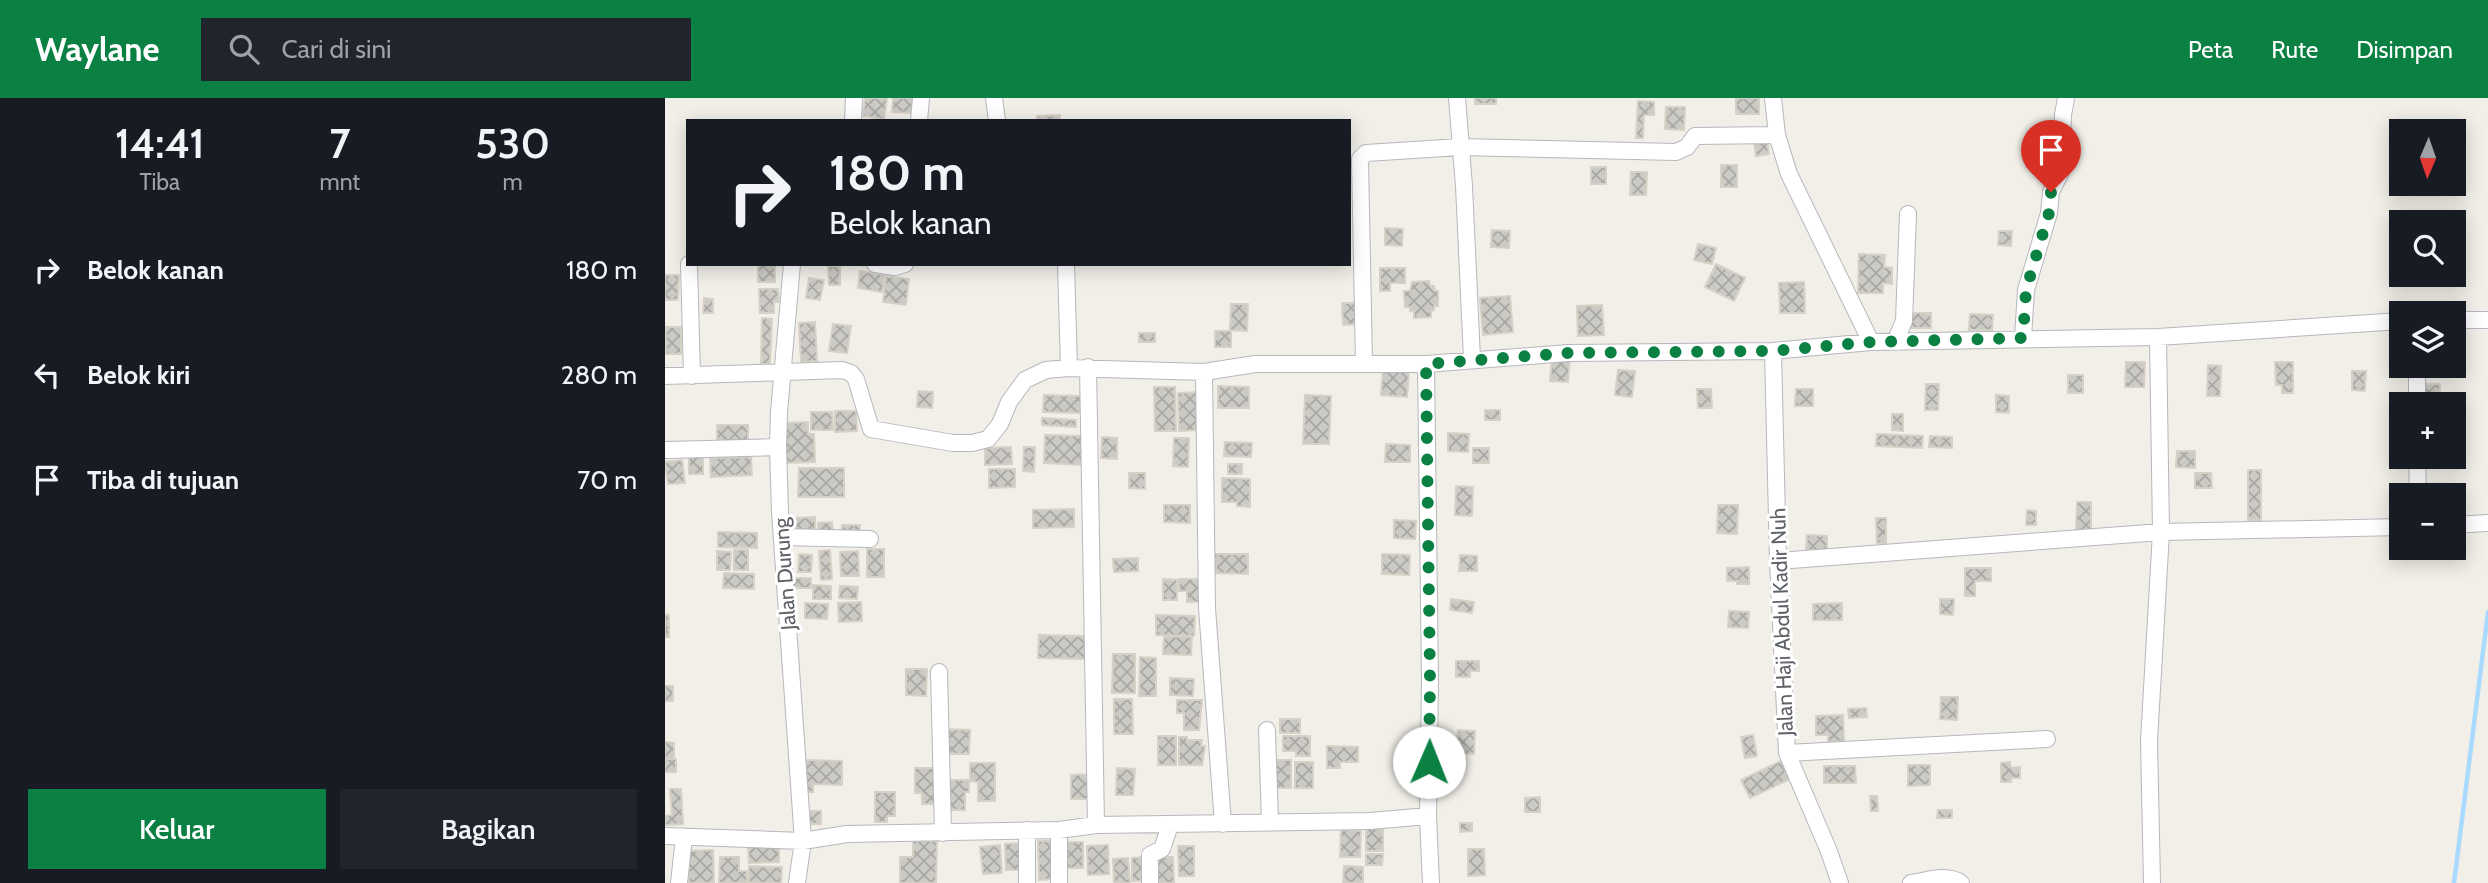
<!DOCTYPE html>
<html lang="id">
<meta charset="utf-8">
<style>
:root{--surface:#171b24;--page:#20242c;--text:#f1f3f6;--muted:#9ea1a6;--accent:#0b8043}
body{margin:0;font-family:Cabin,sans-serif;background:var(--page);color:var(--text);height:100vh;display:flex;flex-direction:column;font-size:26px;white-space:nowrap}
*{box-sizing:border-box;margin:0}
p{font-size:23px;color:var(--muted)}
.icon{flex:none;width:38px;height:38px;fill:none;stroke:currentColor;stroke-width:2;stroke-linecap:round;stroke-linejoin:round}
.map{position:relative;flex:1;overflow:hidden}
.details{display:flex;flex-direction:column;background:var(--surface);width:665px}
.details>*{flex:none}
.guide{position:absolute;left:21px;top:21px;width:665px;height:147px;border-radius:0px;box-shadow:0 4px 18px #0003;background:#171b24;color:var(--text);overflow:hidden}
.needle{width:46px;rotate:182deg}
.tools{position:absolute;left:1724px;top:21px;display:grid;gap:14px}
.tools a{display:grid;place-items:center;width:77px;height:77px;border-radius:0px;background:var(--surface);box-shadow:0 4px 18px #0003;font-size:35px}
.pin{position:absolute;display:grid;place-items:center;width:60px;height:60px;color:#fff;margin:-72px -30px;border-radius:50% 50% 50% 0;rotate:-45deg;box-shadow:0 0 7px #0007}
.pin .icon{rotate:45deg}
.me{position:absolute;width:77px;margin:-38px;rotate:1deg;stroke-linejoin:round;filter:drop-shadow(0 0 5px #0008)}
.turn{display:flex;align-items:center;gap:24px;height:147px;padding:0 28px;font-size:32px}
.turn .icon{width:91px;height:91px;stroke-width:2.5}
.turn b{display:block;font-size:49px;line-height:60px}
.eta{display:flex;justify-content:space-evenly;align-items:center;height:119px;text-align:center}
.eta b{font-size:42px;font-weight:600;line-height:49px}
.action{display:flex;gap:14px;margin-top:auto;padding:14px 28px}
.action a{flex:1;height:80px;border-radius:0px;background:var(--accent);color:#fff;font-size:28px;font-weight:600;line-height:80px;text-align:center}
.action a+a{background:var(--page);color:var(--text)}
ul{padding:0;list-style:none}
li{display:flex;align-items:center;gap:21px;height:105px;padding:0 28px}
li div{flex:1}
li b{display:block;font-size:26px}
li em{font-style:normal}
header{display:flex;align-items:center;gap:42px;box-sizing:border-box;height:98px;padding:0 35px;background:var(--accent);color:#fff}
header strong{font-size:33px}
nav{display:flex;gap:38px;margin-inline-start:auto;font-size:24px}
.search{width:490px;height:63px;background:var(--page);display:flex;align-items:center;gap:18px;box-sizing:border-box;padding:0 24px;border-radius:0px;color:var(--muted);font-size:26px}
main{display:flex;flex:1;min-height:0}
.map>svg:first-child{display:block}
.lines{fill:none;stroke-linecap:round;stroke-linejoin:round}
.stream{stroke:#aadaff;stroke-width:4.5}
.building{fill:url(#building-cross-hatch);stroke:#d6d1c6;stroke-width:2}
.minor-casing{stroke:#b5b8bc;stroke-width:18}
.minor{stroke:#fff;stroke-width:16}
.route{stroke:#0b8043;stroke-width:12;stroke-dasharray:0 21.6}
.labels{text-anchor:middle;stroke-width:6;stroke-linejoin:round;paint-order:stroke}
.street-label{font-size:21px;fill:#5f6368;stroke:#fff}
</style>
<header>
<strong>Waylane</strong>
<div class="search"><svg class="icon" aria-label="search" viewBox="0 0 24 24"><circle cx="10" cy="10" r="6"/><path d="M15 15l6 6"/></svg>Cari di sini</div>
<nav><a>Peta</a><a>Rute</a><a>Disimpan</a></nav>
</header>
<main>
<section class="details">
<div class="eta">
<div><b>14:41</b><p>Tiba</p></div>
<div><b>7</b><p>mnt</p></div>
<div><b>530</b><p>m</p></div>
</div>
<ul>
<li><svg class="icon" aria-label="right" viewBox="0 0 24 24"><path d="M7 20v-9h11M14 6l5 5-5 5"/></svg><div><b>Belok kanan</b></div><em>180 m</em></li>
<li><svg class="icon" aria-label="left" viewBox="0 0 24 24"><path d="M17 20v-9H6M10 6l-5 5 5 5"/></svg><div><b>Belok kiri</b></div><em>280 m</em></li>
<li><svg class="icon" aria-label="arrive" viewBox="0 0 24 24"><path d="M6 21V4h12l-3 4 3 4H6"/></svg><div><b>Tiba di tujuan</b></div><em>70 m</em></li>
</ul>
<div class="action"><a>Keluar</a><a>Bagikan</a></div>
</section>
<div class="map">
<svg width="1823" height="785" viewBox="0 0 1823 785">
<defs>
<pattern id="building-cross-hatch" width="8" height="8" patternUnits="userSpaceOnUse" patternTransform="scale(1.75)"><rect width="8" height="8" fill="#cccac5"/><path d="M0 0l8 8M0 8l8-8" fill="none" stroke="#a9a8a4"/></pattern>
</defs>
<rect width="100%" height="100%" fill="#f1efe8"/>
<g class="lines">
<!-- stream -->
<path class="stream" d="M 1789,785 L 1823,514"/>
</g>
<!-- building -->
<path class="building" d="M 200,0 L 222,0 L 219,21 L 198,18 Z
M 228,0 L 248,0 L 246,15 L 227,14 Z
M 810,0 L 831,0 L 831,6 L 810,6 Z
M 1071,0 L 1094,0 L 1094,16 L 1071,16 Z
M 973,3 L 989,4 L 989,17 L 979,17 L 978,40 L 971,40 Z
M 1001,9 L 1020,9 L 1019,32 L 1000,31 Z
M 395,17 L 395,23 L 372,23 L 372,18 Z
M 1102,43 L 1104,56 L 1091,58 L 1089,44 Z
M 1056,67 L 1072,67 L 1072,89 L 1056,89 Z
M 926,69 L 941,69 L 941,86 L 926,86 Z
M 966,74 L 982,74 L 981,97 L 965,97 Z
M 720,130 L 738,131 L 737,148 L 720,147 Z
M 827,132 L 845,133 L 844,150 L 826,149 Z
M 1334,133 L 1347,133 L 1346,148 L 1333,147 Z
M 1033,146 L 1051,150 L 1047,166 L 1029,162 Z
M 1194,156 L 1220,157 L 1219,169 L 1227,170 L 1227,186 L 1218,185 L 1218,195 L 1193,195 Z
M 93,166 L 110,166 L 110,184 L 93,184 Z
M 1051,166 L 1080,180 L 1069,203 L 1040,189 Z
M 163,168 L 175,168 L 175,187 L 164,187 Z
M 715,170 L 740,170 L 740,185 L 725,185 L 725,193 L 715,193 Z
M 195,173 L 220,177 L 217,194 L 193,190 Z
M 0,177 L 14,177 L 13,202 L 0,202 Z
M 221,178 L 244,181 L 241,207 L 218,204 Z
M 144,180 L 159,182 L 155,202 L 141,200 Z
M 764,183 L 765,188 L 769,188 L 769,192 L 773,193 L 773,208 L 769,208 L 769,212 L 766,213 L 766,219 L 749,220 L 749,213 L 745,213 L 745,209 L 740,209 L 739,193 L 745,193 L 747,184 Z
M 1139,184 L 1140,215 L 1115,215 L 1114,185 Z
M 94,191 L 113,191 L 114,204 L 109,204 L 109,215 L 95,215 Z
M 845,198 L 848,234 L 818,237 L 815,200 Z
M 39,200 L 48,201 L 48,215 L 38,215 Z
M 677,205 L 693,205 L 693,226 L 678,227 Z
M 566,206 L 583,206 L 582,233 L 565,232 Z
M 937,207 L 939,237 L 913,238 L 912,208 Z
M 1245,215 L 1266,215 L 1266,230 L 1245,230 Z
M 1305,216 L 1328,217 L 1327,232 L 1304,232 Z
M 97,220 L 107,221 L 105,266 L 96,266 Z
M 150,224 L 152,263 L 136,264 L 134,225 Z
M 168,226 L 186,228 L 182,255 L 164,253 Z
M 1,229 L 16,229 L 16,256 L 1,256 Z
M 550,233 L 566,233 L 566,249 L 550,249 Z
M 474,235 L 490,235 L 490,244 L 474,244 Z
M 887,258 L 905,260 L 903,284 L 885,283 Z
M 1461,264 L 1480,264 L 1479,289 L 1460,289 Z
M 1610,264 L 1628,264 L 1628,295 L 1617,295 L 1617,287 L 1611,287 Z
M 1543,267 L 1556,268 L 1555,298 L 1542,298 Z
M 718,271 L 744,273 L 742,299 L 716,297 Z
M 953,272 L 970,273 L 967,299 L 950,297 Z
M 1687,273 L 1701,273 L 1700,293 L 1687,292 Z
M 1403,277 L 1418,277 L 1418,295 L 1403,295 Z
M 1261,286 L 1274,286 L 1273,312 L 1260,312 Z
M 1755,286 L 1775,286 L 1774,304 L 1755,304 Z
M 553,288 L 584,289 L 584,310 L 553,310 Z
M 489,289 L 510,289 L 511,333 L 490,333 Z
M 1032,291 L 1046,291 L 1047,310 L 1033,310 Z
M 1131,291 L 1148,291 L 1148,308 L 1130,308 Z
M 253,293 L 268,294 L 267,310 L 252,309 Z
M 535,294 L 536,332 L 514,333 L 513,295 Z
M 379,297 L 416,298 L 415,315 L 378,314 Z
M 640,297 L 666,298 L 664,346 L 638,346 Z
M 1331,297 L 1344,298 L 1344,315 L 1331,314 Z
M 820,312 L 835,312 L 835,322 L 820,322 Z
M 170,313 L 191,313 L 192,333 L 170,334 Z
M 146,314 L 167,314 L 168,332 L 146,332 Z
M 1227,316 L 1238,316 L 1238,333 L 1227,332 Z
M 377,320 L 411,322 L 411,329 L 377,327 Z
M 143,324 L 143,336 L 149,336 L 150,364 L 120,365 L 120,325 Z
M 52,327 L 83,327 L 83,345 L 52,345 Z
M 783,335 L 804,336 L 803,354 L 783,353 Z
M 1212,336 L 1258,338 L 1257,350 L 1211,348 Z
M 380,337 L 418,338 L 417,367 L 379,365 Z
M 1265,338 L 1287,339 L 1287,350 L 1264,349 Z
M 437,339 L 452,340 L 452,361 L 436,360 Z
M 509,340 L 524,340 L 523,369 L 508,368 Z
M 560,344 L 587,345 L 586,359 L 559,358 Z
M 721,346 L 745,347 L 745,364 L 720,364 Z
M 346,349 L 347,366 L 320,367 L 320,350 Z
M 359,349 L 370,349 L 369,374 L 358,373 Z
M 808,350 L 824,350 L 824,365 L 808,365 Z
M 1512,353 L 1530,353 L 1530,370 L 1511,369 Z
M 24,357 L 38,357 L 38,376 L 24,376 Z
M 86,359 L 87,377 L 46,379 L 45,360 Z
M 17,362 L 20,385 L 3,386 L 0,364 Z
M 563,366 L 577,366 L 577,376 L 563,376 Z
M 134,370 L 179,370 L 179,399 L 133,399 Z
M 324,371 L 350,371 L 350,389 L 324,390 Z
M 1583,372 L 1596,372 L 1596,422 L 1583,422 Z
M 464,375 L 480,375 L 480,391 L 464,390 Z
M 1530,375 L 1546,375 L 1547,390 L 1530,390 Z
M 557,380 L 585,381 L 585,409 L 572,408 L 572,404 L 557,404 Z
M 791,388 L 808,389 L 807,418 L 790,417 Z
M 1412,404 L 1426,404 L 1426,433 L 1411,433 Z
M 499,407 L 525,407 L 525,425 L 499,424 Z
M 1053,407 L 1073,407 L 1072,436 L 1052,435 Z
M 409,411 L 409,429 L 368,430 L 368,412 Z
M 1362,412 L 1371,413 L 1371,427 L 1361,427 Z
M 150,419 L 150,438 L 131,438 L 130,420 Z
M 1211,420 L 1221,420 L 1221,445 L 1212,445 Z
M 729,422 L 751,423 L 750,441 L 729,440 Z
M 167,424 L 168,439 L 153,440 L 153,425 Z
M 177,427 L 195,427 L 194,438 L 177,437 Z
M 53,434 L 92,435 L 92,450 L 53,449 Z
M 1142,437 L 1162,438 L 1162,452 L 1141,452 Z
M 202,451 L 219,451 L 219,479 L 202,479 Z
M 69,452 L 83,452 L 83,472 L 69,472 Z
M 165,452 L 167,481 L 156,482 L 154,453 Z
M 52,453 L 66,454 L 65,472 L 52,472 Z
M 193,453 L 194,478 L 176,478 L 175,454 Z
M 134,456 L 147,457 L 146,474 L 133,474 Z
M 544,456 L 583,456 L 583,476 L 551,475 L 551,467 L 544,467 Z
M 717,456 L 745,457 L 744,477 L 717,476 Z
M 795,457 L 812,458 L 812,473 L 794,473 Z
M 473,460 L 473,473 L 449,474 L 448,461 Z
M 1084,469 L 1084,486 L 1072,486 L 1072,483 L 1062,483 L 1062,470 Z
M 1300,470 L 1326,470 L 1326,483 L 1310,483 L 1310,498 L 1300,498 Z
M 59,475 L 89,476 L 89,491 L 58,490 Z
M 127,480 L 146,480 L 146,490 L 127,490 Z
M 498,481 L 512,482 L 512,502 L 498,502 Z
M 514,481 L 534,481 L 534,504 L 522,504 L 522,493 L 514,493 Z
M 148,487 L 166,488 L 166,501 L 148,501 Z
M 175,488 L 193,489 L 192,501 L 174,500 Z
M 786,501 L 809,504 L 807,515 L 785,512 Z
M 1275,501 L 1289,501 L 1288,517 L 1275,516 Z
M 196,504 L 197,523 L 174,524 L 173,505 Z
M 140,505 L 163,506 L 162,521 L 140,520 Z
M 1177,505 L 1177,522 L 1148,522 L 1148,506 Z
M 1064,513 L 1084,514 L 1083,530 L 1063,529 Z
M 0,517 L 4,517 L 4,539 L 0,539 Z
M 491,517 L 530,518 L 529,538 L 491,537 Z
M 374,537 L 420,538 L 420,561 L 373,560 Z
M 499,538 L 527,539 L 526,557 L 498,556 Z
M 448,556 L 470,556 L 470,595 L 447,595 Z
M 475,559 L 491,560 L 491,598 L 474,598 Z
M 791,563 L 814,563 L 814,573 L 805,573 L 805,579 L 791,579 Z
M 241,571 L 262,571 L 261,598 L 241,597 Z
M 505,580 L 529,581 L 528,598 L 505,597 Z
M 0,588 L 8,588 L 8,603 L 0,603 Z
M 1276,599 L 1293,599 L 1292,622 L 1275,621 Z
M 449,601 L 467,601 L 468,636 L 449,636 Z
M 512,602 L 537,602 L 534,632 L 519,632 L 519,615 L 512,615 Z
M 1201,610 L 1202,619 L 1184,620 L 1183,611 Z
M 1178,617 L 1179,643 L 1163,644 L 1163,637 L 1151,637 L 1151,618 Z
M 615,621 L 635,621 L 635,635 L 615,635 Z
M 281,631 L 305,632 L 304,656 L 280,656 Z
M 793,632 L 810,633 L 809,656 L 791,655 Z
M 1088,637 L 1092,658 L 1080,660 L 1076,639 Z
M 493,638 L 511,638 L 511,667 L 493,667 Z
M 618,638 L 645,638 L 645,658 L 631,658 L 631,653 L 618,653 Z
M 514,639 L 522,639 L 522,642 L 537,642 L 536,648 L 540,648 L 537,667 L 514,667 Z
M 0,644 L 9,645 L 9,660 L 0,660 Z
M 662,648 L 693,649 L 693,664 L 675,664 L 675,670 L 662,670 Z
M 0,661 L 11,661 L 11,674 L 0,674 Z
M 136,662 L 177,663 L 177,687 L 148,686 L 148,694 L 135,694 Z
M 607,662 L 626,662 L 626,690 L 607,690 Z
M 1116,663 L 1125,681 L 1085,700 L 1076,682 Z
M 630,664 L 648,664 L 648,690 L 630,690 Z
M 1345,664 L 1346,670 L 1355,669 L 1355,680 L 1346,680 L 1346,684 L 1336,684 L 1336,665 Z
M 305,665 L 330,665 L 330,703 L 313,703 L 313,684 L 305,683 Z
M 1243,667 L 1265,667 L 1265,687 L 1243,688 Z
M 1159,668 L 1190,668 L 1191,685 L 1159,685 Z
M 250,670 L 275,670 L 275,706 L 257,706 L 257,695 L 250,695 Z
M 452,670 L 470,671 L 468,697 L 451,697 Z
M 429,676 L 424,701 L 406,701 L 406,677 Z
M 280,682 L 304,682 L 304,694 L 300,694 L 300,712 L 280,712 Z
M 5,691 L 16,691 L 18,726 L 0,727 L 0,718 L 7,717 Z
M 210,694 L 230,694 L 230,718 L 222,718 L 222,724 L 210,724 Z
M 1205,698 L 1212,698 L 1213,713 L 1206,713 Z
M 875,699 L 875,714 L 860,714 L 860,700 Z
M 1273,712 L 1287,712 L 1287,720 L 1272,720 Z
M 138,713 L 156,713 L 156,726 L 138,726 Z
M 795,725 L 807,725 L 807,733 L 795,734 Z
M 701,731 L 718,731 L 718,753 L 701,753 Z
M 676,732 L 696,733 L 695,759 L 675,759 Z
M 248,743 L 272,743 L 271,785 L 235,785 L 235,759 L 248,759 Z
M 373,743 L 389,743 L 390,781 L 374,782 Z
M 399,744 L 418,744 L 418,770 L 399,770 Z
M 114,745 L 114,764 L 84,765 L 83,746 Z
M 360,745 L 361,772 L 341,772 L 340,746 Z
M 335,747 L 337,775 L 318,776 L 315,749 Z
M 443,747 L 444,776 L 423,777 L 422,748 Z
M 513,748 L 529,748 L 529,778 L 514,778 Z
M 803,751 L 819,751 L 820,777 L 803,778 Z
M 48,752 L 49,785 L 24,785 L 23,753 Z
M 701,756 L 718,756 L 717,767 L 701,767 Z
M 55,759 L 74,759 L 74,773 L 82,773 L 82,785 L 54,785 Z
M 480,759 L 481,783 L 467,783 L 467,760 Z
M 490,759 L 508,759 L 509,785 L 490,785 Z
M 463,760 L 465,785 L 449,785 L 448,761 Z
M 84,768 L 117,769 L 116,785 L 84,785 Z
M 679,768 L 698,769 L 698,785 L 678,785 Z"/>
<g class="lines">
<!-- minor casing -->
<g class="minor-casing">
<path id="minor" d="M 329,0 L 332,23
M 792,0 L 799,88 L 807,261
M 1108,0 L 1112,37 L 1124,76 L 1206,244
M 188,23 L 189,0
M 254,23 L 256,0
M 24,166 L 27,278
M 127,166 L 114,314 L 113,349 L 115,414 L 138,743 L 132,785
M 210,166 L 230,169 L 240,166
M 401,166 L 404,270
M 1788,222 L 1823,222
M 1358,240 L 1361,192 L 1384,115 L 1386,94 L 1396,74 L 1398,17 L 1401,0
M 1233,244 L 1233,237 L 1239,223 L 1243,116
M 1108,253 L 1113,463 L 1122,655 L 1163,751 L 1175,785
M 699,266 L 695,61 L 701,55 L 795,49 L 1011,54 L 1022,49 L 1030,38 L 1112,37
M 761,266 L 765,583 L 763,718 L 766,785
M 1752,268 L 1752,306
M 423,269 L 431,727
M 539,274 L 542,510 L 558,726
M 0,278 L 177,272 L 186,275 L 191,281 L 206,331 L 288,345 L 307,345 L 323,341 L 335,326 L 344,304 L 360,282 L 381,272 L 404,270 L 539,274 L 590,266 L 761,266 L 903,255 L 1108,253 L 1206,244 L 1493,239 L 1736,223
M 2,352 L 113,349
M 1752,359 L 1753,397
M 1788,427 L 1823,425
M 117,439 L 205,441
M 1113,463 L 1496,434 L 1736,429
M 274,574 L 278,735
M 602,632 L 605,724
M 1122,655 L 1382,641
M 394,732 L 394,785
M 0,738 L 138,743 L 182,736 L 394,732 L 431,727 L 705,723 L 763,718
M 14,785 L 19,739
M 362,785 L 362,732
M 485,785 L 485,757 L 497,751 L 505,727
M 1246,785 C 1261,783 1282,775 1296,785
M 1487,785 L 1484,643 L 1496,434 L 1493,239"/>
</g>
<!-- minor -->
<use href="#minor" class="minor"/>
</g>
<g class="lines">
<!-- route -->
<path class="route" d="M 764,664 L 765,583 L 761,266 L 903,255 L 1108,253 L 1206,244 L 1358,240 L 1361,192 L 1384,115 L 1386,94"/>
</g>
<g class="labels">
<!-- street labels -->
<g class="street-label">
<text transform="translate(120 476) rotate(-94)" y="7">Jalan Durung</text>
<text transform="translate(1117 524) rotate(-92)" y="7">Jalan Haji Abdul Kadir Nuh</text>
</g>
</g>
</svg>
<div class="tools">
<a><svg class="needle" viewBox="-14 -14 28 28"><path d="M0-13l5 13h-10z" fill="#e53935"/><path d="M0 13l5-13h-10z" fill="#9ea1a6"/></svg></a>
<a><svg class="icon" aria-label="search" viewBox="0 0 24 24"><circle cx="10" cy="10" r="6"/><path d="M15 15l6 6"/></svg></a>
<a><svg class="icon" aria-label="layers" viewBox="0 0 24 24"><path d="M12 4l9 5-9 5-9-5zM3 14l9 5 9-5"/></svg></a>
<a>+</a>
<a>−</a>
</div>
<div class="pin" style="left:1386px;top:94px;background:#d93025"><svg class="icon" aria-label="arrive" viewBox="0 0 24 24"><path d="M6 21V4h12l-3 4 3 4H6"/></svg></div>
<svg class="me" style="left:764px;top:664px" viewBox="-20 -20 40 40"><circle r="19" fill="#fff"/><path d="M0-13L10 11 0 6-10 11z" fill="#0b8043"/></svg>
<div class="guide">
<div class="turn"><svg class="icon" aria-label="right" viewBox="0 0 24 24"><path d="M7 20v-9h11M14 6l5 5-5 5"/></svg><div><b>180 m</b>Belok kanan</div></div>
</div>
</div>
</main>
